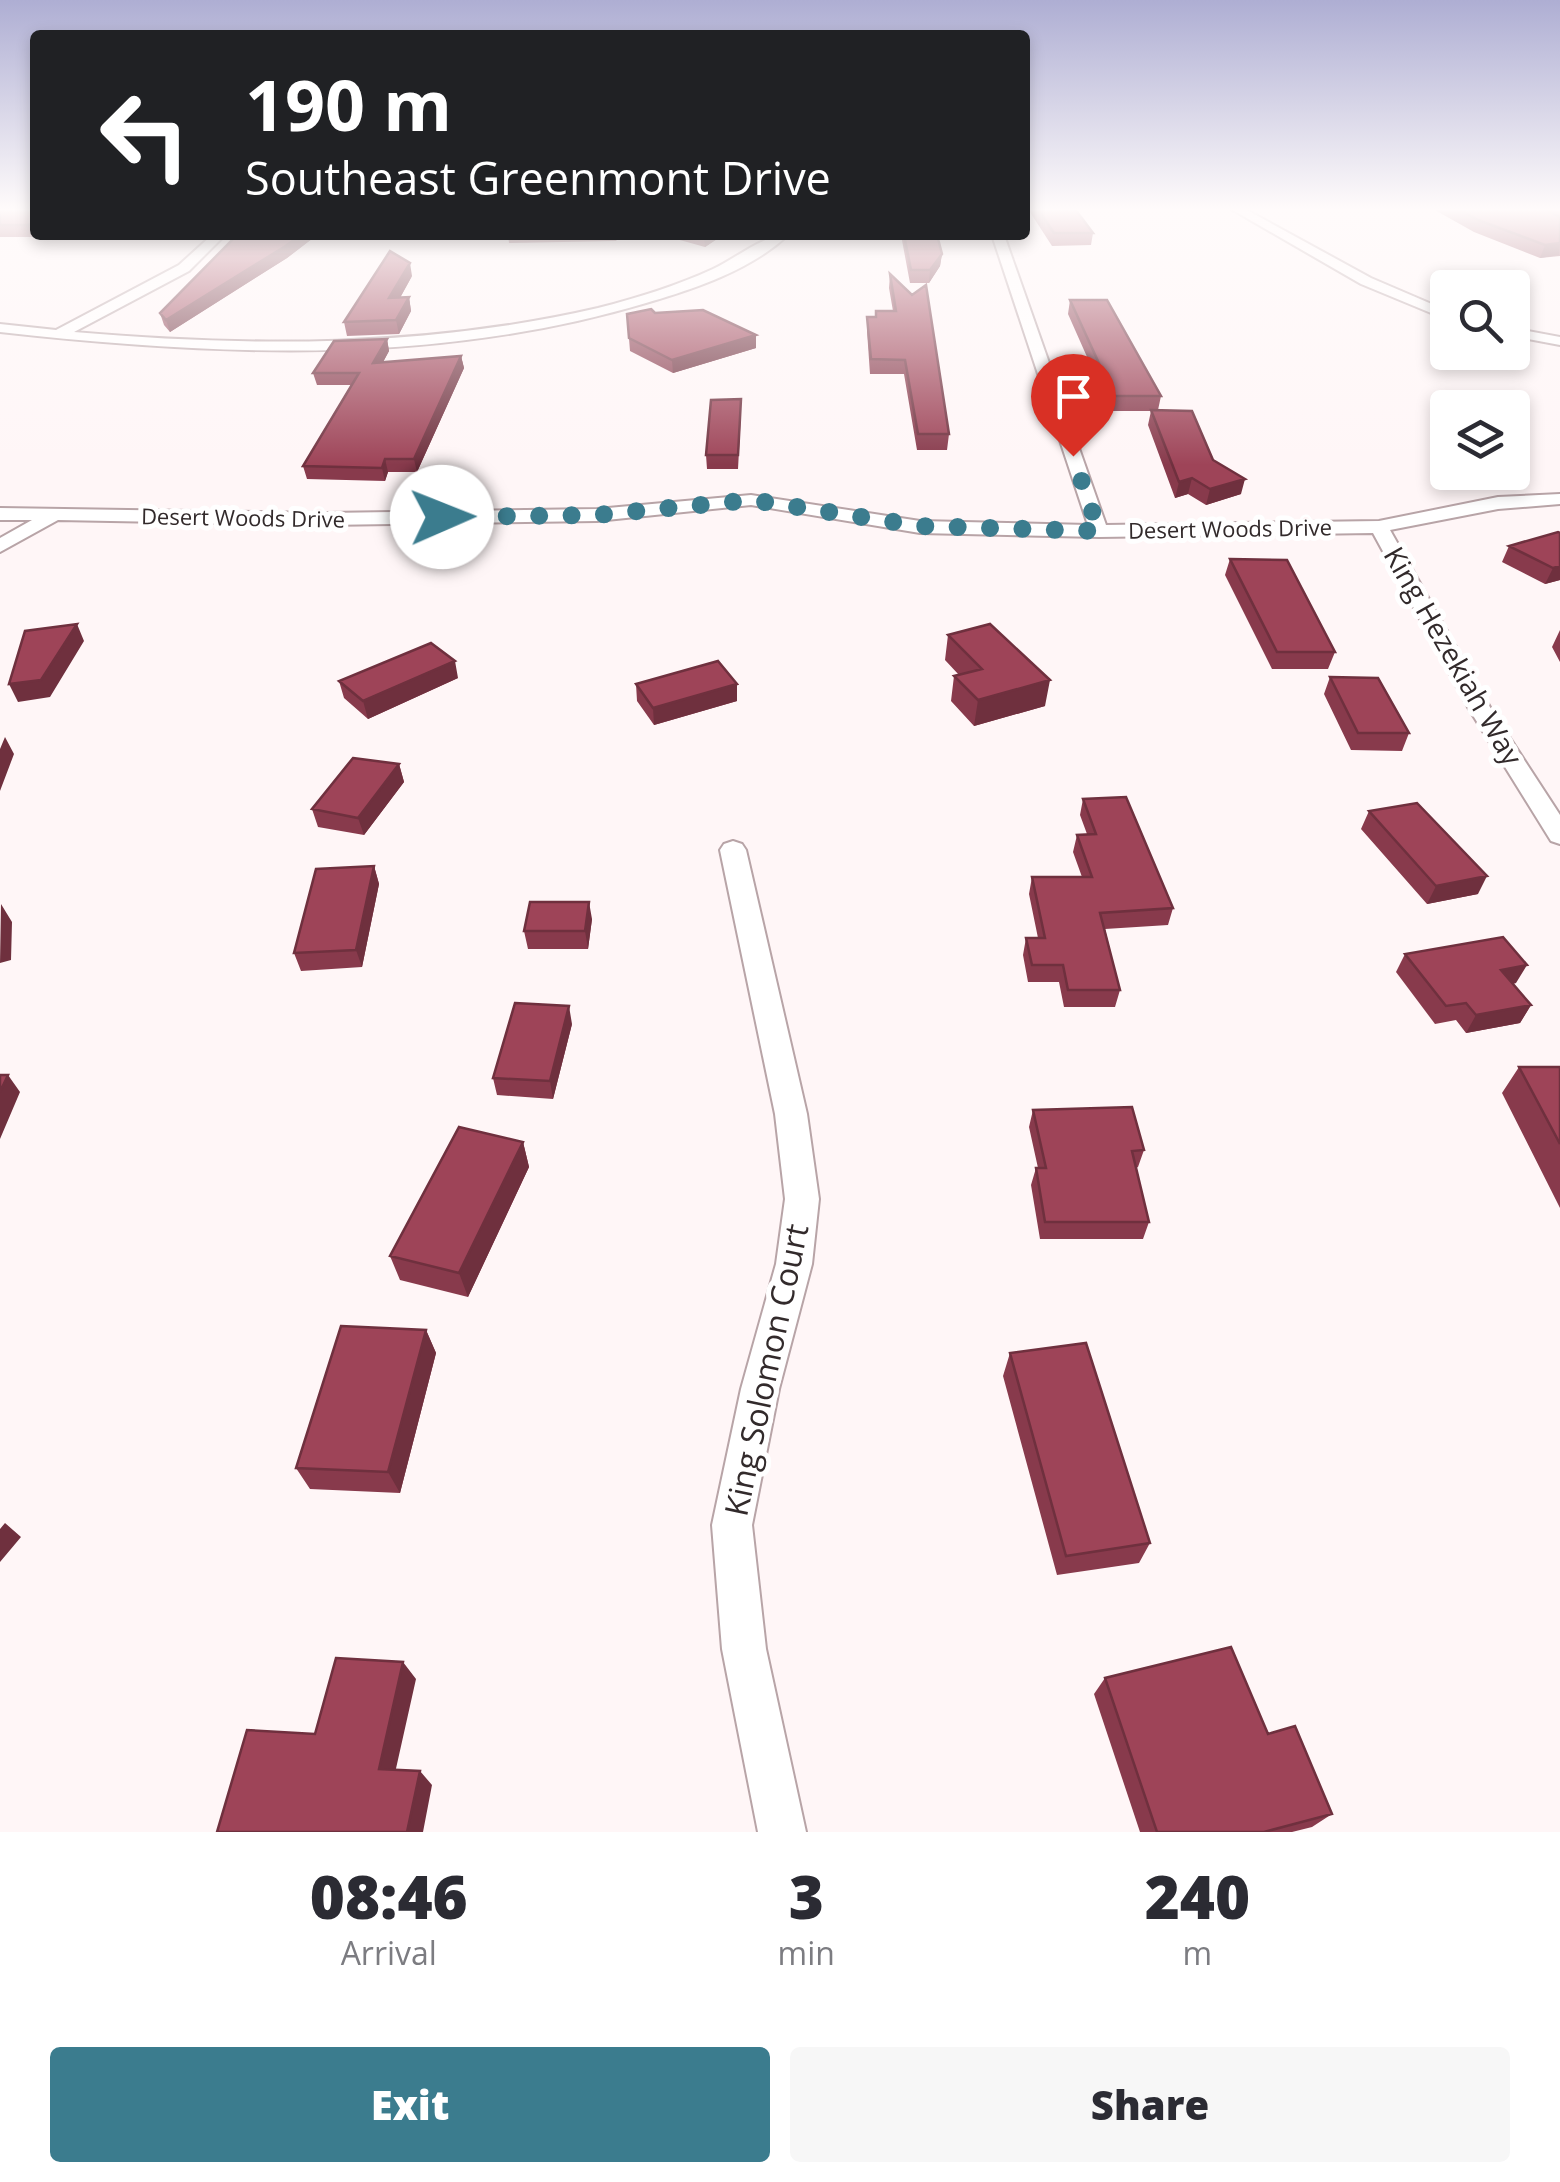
<!DOCTYPE html>
<style>
:root{--surface:#fff;--page:#f7f7f7;--text:#2b2b33;--muted:#7c7c81;--accent:#3b7c8e}
body{margin:0;font-family:"Open Sans",sans-serif;background:var(--page);color:var(--text);height:100vh;display:flex;flex-direction:column;font-size:38px;white-space:nowrap}
*{box-sizing:border-box;margin:0}
p{font-size:32px;color:var(--muted)}
.icon{flex:none;width:55px;height:55px;fill:none;stroke:currentColor;stroke-width:2;stroke-linecap:round;stroke-linejoin:round}
.map{position:relative;height:1832px;overflow:hidden}
.sheet{display:flex;flex-direction:column;background:var(--surface);flex:1}
.sheet>*{flex:none}
.top-card{position:absolute;left:30px;top:30px;width:1000px;height:210px;border-radius:10px;box-shadow:0 5px 15px #0003;background:#202124;color:#fff;overflow:hidden}
.controls{position:absolute;left:1430px;top:270px;display:grid;gap:20px}
.controls a{display:grid;place-items:center;width:100px;height:100px;border-radius:10px;background:var(--surface);box-shadow:0 5px 15px #0003;font-size:50px}
.pin{position:absolute;display:grid;place-items:center;width:85px;height:85px;color:#fff;margin:-102px -42px;border-radius:50% 50% 50% 0;rotate:-45deg;box-shadow:0 0 10px #0007}
.pin .icon{rotate:45deg}
.me{position:absolute;width:110px;margin:-55px;rotate:89deg;stroke-linejoin:round;filter:drop-shadow(0 0 8px #0008)}
.turn{display:flex;align-items:center;gap:35px;height:210px;padding:0 50px;font-size:45px}
.turn .icon{width:130px;height:130px;stroke-width:2.5}
.turn b{display:block;font-size:70px;line-height:85px}
.eta{display:flex;justify-content:space-evenly;align-items:center;height:170px;text-align:center}
.eta b{font-size:60px;font-weight:800;line-height:70px}
.button{display:flex;gap:20px;margin-top:auto;padding:20px 50px}
.button a{flex:1;height:115px;border-radius:10px;background:var(--accent);color:#fff;font-size:40px;font-weight:800;line-height:115px;text-align:center}
.button a+a{background:var(--page);color:var(--text)}
.map>svg:first-child{display:block}
.lines{fill:none;stroke-linecap:round;stroke-linejoin:round}
.minor-casing{stroke:#b8a4a7;stroke-width:4}
.minor{fill:#fff;fill-rule:evenodd}
.wall{fill:#883a4c}
.shaded-wall{fill:#6f303e}
.building{fill:#9e4458;stroke:#6f303e;stroke-width:2.5}
.route{stroke:#3b7c8e;stroke-width:18;stroke-dasharray:0 32.4}
.labels{text-anchor:middle;stroke-width:10;stroke-linejoin:round;paint-order:stroke}
.far-street-label{font-size:22px;fill:#322a2b;stroke:#fff}
.street-label{font-size:28px;fill:#322a2b;stroke:#fff}
.near-street-label{font-size:32px;fill:#322a2b;stroke:#fff}
</style>
<div class="map">
<svg width="1560" height="1832" viewBox="0 0 1560 1832">
<rect width="100%" height="100%" fill="#fff6f7"/>
<g class="lines">
<!-- minor casing -->
<g class="minor-casing">
<path id="minor" d="M 1231,209 L 1245,209 L 1371,278 L 1448,311 L 1448,320 L 1361,284 Z
M 212,235 L 225,235 L 189,271 L 74,332 C 250,347 425,348 598,308 C 637,298 676,286 713,269 C 737,258 762,235 788,235 C 751,270 694,289 646,303 C 435,366 216,356 0,332 L 0,324 L 56,330 L 179,265 Z
M 992,235 L 1004,235 L 1106,525 L 1379,521 L 1498,497 L 1560,494 L 1560,504 L 1498,509 L 1390,530 L 1491,709 L 1560,815 L 1560,844 L 1551,841 L 1469,709 L 1373,533 L 1099,537 L 920,533 L 751,505 L 597,521 L 326,525 L 58,520 L 0,552 L 0,538 L 32,520 L 0,520 L 0,508 L 326,513 L 597,509 L 751,495 L 920,521 L 1088,525 Z
M 1512,328 L 1560,337 L 1560,345 L 1512,336 Z
M 733,841 L 742,844 L 746,850 L 807,1114 L 819,1199 L 812,1264 L 779,1389 L 752,1525 L 766,1649 L 806,1832 L 758,1832 L 722,1649 L 712,1525 L 741,1389 L 776,1264 L 785,1199 L 775,1114 L 720,850 L 724,844 Z"/>
</g>
<!-- minor -->
<use href="#minor" class="minor"/>
</g>
<!-- wall -->
<path class="wall" d="M 0,209 L 35,209 L 35,235 L 33,237 L 0,237 Z
M 1028,209 L 1075,209 L 1093,233 L 1091,245 L 1052,246 Z
M 1433,209 L 1544,209 L 1558,216 L 1546,209 L 1560,209 L 1560,256 L 1540,258 L 1474,232 Z
M 237,235 L 317,235 L 287,258 L 170,332 L 164,325 L 160,313 Z
M 508,235 L 621,235 L 616,241 L 509,243 Z
M 669,235 L 723,235 L 705,247 L 669,237 Z
M 901,235 L 937,235 L 942,254 L 940,266 L 929,283 L 910,283 Z
M 890,274 L 949,434 L 947,450 L 917,450 L 904,374 L 870,374 L 867,331 L 867,317 L 875,317 L 893,311 L 889,288 Z
M 412,276 L 400,298 L 409,297 L 411,311 L 399,334 L 347,336 L 344,322 Z
M 1070,300 L 1161,396 L 1158,410 L 1213,460 L 1241,494 L 1206,505 L 1188,494 L 1175,498 L 1148,425 L 1151,411 L 1111,411 L 1068,314 Z
M 655,313 L 756,348 L 673,373 L 630,351 L 627,314 Z
M 387,339 L 389,351 L 383,362 L 461,356 L 464,368 L 417,472 L 388,472 L 385,481 L 307,479 L 303,466 L 351,385 L 317,385 L 313,373 Z
M 741,413 L 738,469 L 707,469 L 706,455 Z
M 1560,533 L 1560,580 L 1545,584 L 1502,562 L 1509,546 Z
M 1230,559 L 1335,652 L 1328,669 L 1272,669 L 1225,575 Z
M 1560,630 L 1560,662 L 1552,647 Z
M 948,635 L 1045,706 L 974,726 L 951,701 L 954,676 L 959,675 L 945,660 Z
M 1330,677 L 1409,733 L 1402,751 L 1351,750 L 1324,694 Z
M 458,678 L 368,719 L 344,698 L 339,681 Z
M 636,684 L 737,701 L 654,725 L 637,701 Z
M 399,764 L 404,782 L 364,835 L 318,827 L 312,809 Z
M 1083,799 L 1173,908 L 1168,925 L 1105,929 L 1120,990 L 1115,1007 L 1064,1007 L 1059,982 L 1028,982 L 1023,955 L 1026,938 L 1038,938 L 1029,894 L 1032,877 L 1082,877 L 1073,852 L 1077,835 L 1087,834 L 1080,815 Z
M 1369,811 L 1478,894 L 1427,904 L 1361,829 Z
M 374,866 L 379,884 L 362,967 L 301,971 L 294,953 Z
M 592,919 L 588,949 L 528,949 L 524,931 Z
M 1405,954 L 1516,983 L 1512,984 L 1531,1005 L 1520,1023 L 1466,1033 L 1456,1020 L 1435,1024 L 1396,972 Z
M 572,1024 L 553,1099 L 497,1095 L 493,1078 Z
M 1519,1067 L 1560,1067 L 1560,1208 L 1502,1093 Z
M 1033,1110 L 1144,1150 L 1138,1167 L 1136,1168 L 1149,1222 L 1143,1239 L 1040,1239 L 1031,1185 L 1036,1168 L 1038,1168 L 1029,1127 Z
M 523,1142 L 529,1167 L 468,1297 L 400,1280 L 390,1256 Z
M 426,1330 L 436,1353 L 400,1493 L 310,1489 L 296,1468 Z
M 1010,1353 L 1150,1543 L 1139,1563 L 1057,1575 L 1003,1376 Z
M 1105,1678 L 1268,1734 L 1332,1814 L 1312,1827 L 1292,1832 L 1140,1832 L 1094,1694 Z"/>
<!-- shaded-wall -->
<path class="shaded-wall" d="M 35,221 L 35,235 L 33,237 L 28,225 Z
M 301,235 L 317,235 L 287,258 L 170,332 L 166,320 Z
M 704,235 L 723,235 L 705,247 Z
M 1560,243 L 1559,255 L 1540,258 L 1545,245 Z
M 942,254 L 940,266 L 929,283 L 930,270 Z
M 410,263 L 412,276 L 392,312 L 389,298 Z
M 409,297 L 411,311 L 399,334 L 396,320 Z
M 756,335 L 756,348 L 673,373 L 672,360 Z
M 387,339 L 389,351 L 376,375 L 373,363 Z
M 461,356 L 464,368 L 417,472 L 414,459 Z
M 385,459 L 388,472 L 385,481 L 382,468 Z
M 1192,478 L 1188,494 L 1175,498 L 1179,482 Z
M 1245,479 L 1241,494 L 1206,505 L 1210,489 Z
M 1560,566 L 1560,580 L 1545,584 L 1553,568 Z
M 77,624 L 84,641 L 50,697 L 18,702 L 9,684 Z
M 455,661 L 458,678 L 368,719 L 363,701 Z
M 1050,680 L 1045,706 L 974,726 L 978,700 Z
M 737,684 L 737,701 L 654,725 L 653,708 Z
M 5,737 L 14,754 L 0,791 L 0,749 Z
M 399,764 L 404,782 L 364,835 L 358,818 Z
M 374,866 L 379,884 L 362,967 L 356,950 Z
M 1487,876 L 1478,894 L 1427,904 L 1436,886 Z
M 589,902 L 592,919 L 588,949 L 585,931 Z
M 1,904 L 12,922 L 11,960 L 0,963 Z
M 1527,965 L 1516,983 L 1490,988 L 1501,970 Z
M 1531,1005 L 1520,1023 L 1466,1033 L 1476,1015 Z
M 569,1006 L 572,1024 L 553,1099 L 550,1081 Z
M 8,1075 L 20,1092 L 0,1139 L 0,1092 Z
M 523,1142 L 529,1167 L 468,1297 L 459,1273 Z
M 426,1330 L 436,1353 L 400,1493 L 388,1472 Z
M 5,1523 L 21,1537 L 0,1562 L 0,1529 Z
M 403,1662 L 416,1679 L 393,1782 L 379,1769 Z
M 420,1771 L 432,1785 L 423,1832 L 407,1832 Z"/>
<!-- building -->
<path class="building" d="M 0,209 L 35,209 L 35,221 L 28,225 L 0,225 Z
M 1038,209 L 1075,209 L 1093,233 L 1054,233 Z
M 1458,209 L 1544,209 L 1560,217 L 1560,243 L 1545,245 L 1478,220 Z
M 237,235 L 301,235 L 284,247 L 166,320 L 160,313 Z
M 904,235 L 937,235 L 942,254 L 930,270 L 911,270 Z
M 390,251 L 410,263 L 389,298 L 409,297 L 396,320 L 344,322 Z
M 890,274 L 912,295 L 926,285 L 949,434 L 918,434 L 905,360 L 871,359 L 867,317 L 876,317 L 876,311 L 896,311 Z
M 1070,300 L 1107,300 L 1161,396 L 1114,396 Z
M 651,309 L 655,313 L 703,310 L 756,335 L 672,360 L 629,338 L 627,314 Z
M 387,339 L 373,363 L 461,356 L 414,459 L 385,459 L 382,468 L 303,466 L 359,373 L 313,373 L 334,341 Z
M 741,399 L 738,455 L 706,455 L 711,400 Z
M 1151,410 L 1192,411 L 1213,460 L 1245,479 L 1210,489 L 1192,478 L 1179,482 Z
M 1558,532 L 1560,533 L 1560,566 L 1553,568 L 1509,546 Z
M 1230,559 L 1287,560 L 1335,652 L 1277,652 Z
M 77,624 L 41,680 L 9,684 L 25,631 Z
M 990,624 L 1050,680 L 978,700 L 954,676 L 982,669 L 948,635 Z
M 431,643 L 455,661 L 363,701 L 339,681 Z
M 718,661 L 737,684 L 653,708 L 636,684 Z
M 1330,677 L 1378,678 L 1409,733 L 1358,733 Z
M 353,758 L 399,764 L 358,818 L 312,809 Z
M 1126,797 L 1173,908 L 1100,913 L 1120,990 L 1068,990 L 1063,965 L 1032,965 L 1026,938 L 1045,938 L 1032,877 L 1092,877 L 1077,835 L 1096,834 L 1083,799 Z
M 1417,803 L 1487,876 L 1436,886 L 1369,811 Z
M 374,866 L 356,950 L 294,953 L 316,869 Z
M 530,902 L 589,902 L 585,931 L 524,931 Z
M 1503,937 L 1527,965 L 1501,970 L 1531,1005 L 1476,1015 L 1466,1003 L 1446,1006 L 1405,954 Z
M 515,1003 L 569,1006 L 550,1081 L 493,1078 Z
M 1519,1067 L 1560,1067 L 1560,1144 Z
M 0,1075 L 8,1075 L 0,1092 Z
M 1132,1107 L 1144,1150 L 1132,1151 L 1149,1222 L 1045,1222 L 1036,1168 L 1046,1168 L 1033,1110 Z
M 459,1127 L 523,1142 L 459,1273 L 390,1256 Z
M 341,1326 L 426,1330 L 388,1472 L 296,1468 Z
M 1086,1343 L 1150,1543 L 1066,1556 L 1010,1353 Z
M 1231,1647 L 1268,1734 L 1295,1726 L 1332,1814 L 1264,1832 L 1157,1832 L 1105,1678 Z
M 336,1658 L 403,1662 L 379,1769 L 420,1771 L 407,1832 L 217,1832 L 247,1730 L 315,1734 Z"/>
<!-- sky -->
<linearGradient id="sky" x2="0" y2="1"><stop stop-color="#aeaed3"/><stop offset="0.45" stop-color="#fffbfb"/><stop offset="1" stop-color="#fffbfb" stop-opacity="0"/></linearGradient>
<rect width="1560" height="465" fill="url(#sky)"/>
<g class="lines">
<!-- route -->
<path class="route" d="M 442,517 L 597,515 L 752,500 L 920,526 L 1099,531 L 1073,456"/>
</g>
<g class="labels">
<!-- far-street labels -->
<g class="far-street-label">
<text transform="translate(243 518) rotate(1)" y="8">Desert Woods Drive</text>
<text transform="translate(1230 529) rotate(-1)" y="8">Desert Woods Drive</text>
</g>
<!-- street labels -->
<g class="street-label">
<text transform="translate(1453 656) rotate(60)" y="10">King Hezekiah Way</text>
</g>
<!-- near-street labels -->
<g class="near-street-label">
<text transform="translate(767 1370) rotate(-78)" y="11">King Solomon Court</text>
</g>
</g>
</svg>
<div class="controls">
<a><svg class="icon" aria-label="search" viewBox="0 0 24 24"><circle cx="10" cy="10" r="6"/><path d="M15 15l6 6"/></svg></a>
<a><svg class="icon" aria-label="layers" viewBox="0 0 24 24"><path d="M12 4l9 5-9 5-9-5zM3 14l9 5 9-5"/></svg></a>
</div>
<div class="pin" style="left:1073px;top:456px;background:#d93025"><svg class="icon" aria-label="arrive" viewBox="0 0 24 24"><path d="M6 21V4h12l-3 4 3 4H6"/></svg></div>
<svg class="me" style="left:442px;top:517px" viewBox="-20 -20 40 40"><circle r="19" fill="#fff"/><path d="M0-13L10 11 0 6-10 11z" fill="#3b7c8e"/></svg>
<div class="top-card">
<div class="turn"><svg class="icon" aria-label="left" viewBox="0 0 24 24"><path d="M17 20v-9H6M10 6l-5 5 5 5"/></svg><div><b>190 m</b>Southeast Greenmont Drive</div></div>
</div>
</div>
<section class="sheet">
<div class="eta">
<div><b>08:46</b><p>Arrival</p></div>
<div><b>3</b><p>min</p></div>
<div><b>240</b><p>m</p></div>
</div>
<div class="button"><a>Exit</a><a>Share</a></div>
</section>
